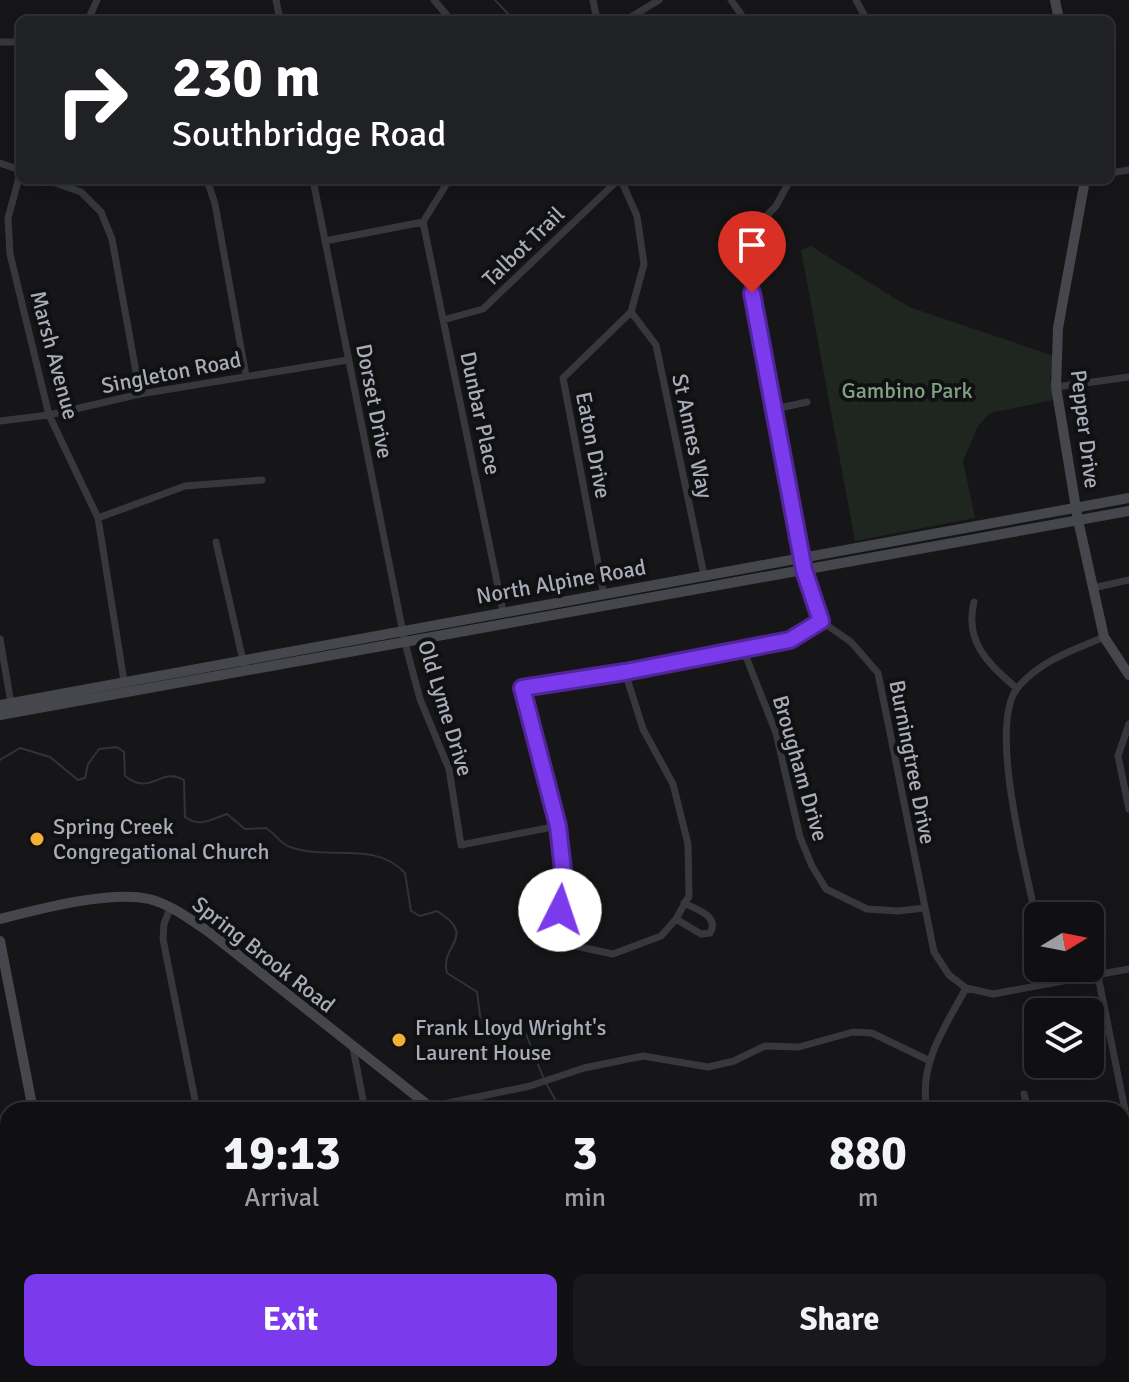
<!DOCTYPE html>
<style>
:root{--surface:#101012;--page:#19191b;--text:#f1f3f6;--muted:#9c9d9f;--line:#303032;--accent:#7c3aed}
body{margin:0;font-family:Signika,sans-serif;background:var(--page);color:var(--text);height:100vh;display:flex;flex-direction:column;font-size:30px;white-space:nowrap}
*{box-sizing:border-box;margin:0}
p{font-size:26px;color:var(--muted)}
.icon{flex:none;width:44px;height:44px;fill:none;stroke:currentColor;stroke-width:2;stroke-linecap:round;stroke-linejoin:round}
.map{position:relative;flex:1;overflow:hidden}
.panel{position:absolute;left:0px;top:1102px;width:1130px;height:280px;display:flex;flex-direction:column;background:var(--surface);border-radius:24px 24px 0 0;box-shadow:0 8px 32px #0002,0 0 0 2px var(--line)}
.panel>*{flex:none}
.top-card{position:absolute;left:16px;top:16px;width:1098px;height:168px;border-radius:12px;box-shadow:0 8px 32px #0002,0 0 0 2px var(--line);background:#202124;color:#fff;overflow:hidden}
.needle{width:52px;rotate:80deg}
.buttons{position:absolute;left:1024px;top:902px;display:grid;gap:16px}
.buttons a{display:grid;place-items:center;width:80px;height:80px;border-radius:12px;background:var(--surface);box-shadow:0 8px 32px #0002,0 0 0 2px var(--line);font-size:40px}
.pin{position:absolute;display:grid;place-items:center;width:68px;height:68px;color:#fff;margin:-82px -34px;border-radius:50% 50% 50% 0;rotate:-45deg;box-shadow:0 0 8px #0007}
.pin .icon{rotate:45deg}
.me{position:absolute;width:88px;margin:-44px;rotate:4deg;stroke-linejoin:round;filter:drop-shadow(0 0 6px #0008)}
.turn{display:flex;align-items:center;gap:28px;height:168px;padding:0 24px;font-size:36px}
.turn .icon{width:104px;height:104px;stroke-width:2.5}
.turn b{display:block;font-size:56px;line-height:68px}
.eta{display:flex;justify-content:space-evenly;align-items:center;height:136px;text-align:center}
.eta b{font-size:48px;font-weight:700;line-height:56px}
.primary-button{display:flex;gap:16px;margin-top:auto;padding:16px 24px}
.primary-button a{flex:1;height:92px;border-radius:12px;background:var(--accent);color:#fff;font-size:32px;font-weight:700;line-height:92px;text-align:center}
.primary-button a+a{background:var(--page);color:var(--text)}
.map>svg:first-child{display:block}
.green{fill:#1e261f}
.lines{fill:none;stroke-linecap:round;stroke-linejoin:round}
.stream{stroke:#2c353c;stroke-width:2}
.street{stroke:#37383d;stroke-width:7}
.secondary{stroke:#45474d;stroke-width:10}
.route-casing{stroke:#51269a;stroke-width:20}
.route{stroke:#7c3aed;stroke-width:14}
.poi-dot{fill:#f2b134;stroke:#111113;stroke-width:3}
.labels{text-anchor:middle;stroke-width:8;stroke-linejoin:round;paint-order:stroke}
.street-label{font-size:22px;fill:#a8adb8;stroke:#111113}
.park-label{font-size:22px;fill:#7fa381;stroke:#111113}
.poi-label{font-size:22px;fill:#a8adb8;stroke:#111113;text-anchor:start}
</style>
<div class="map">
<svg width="1129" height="1382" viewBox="0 0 1129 1382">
<rect width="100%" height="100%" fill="#161618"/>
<!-- green -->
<path class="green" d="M 811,246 L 909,307 L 1057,357 L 1050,376 L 1053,400 L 990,413 L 978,426 L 963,461 L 975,518 L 855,541 L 801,250 Z"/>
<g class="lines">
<!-- stream -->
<path class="stream" d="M 495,0 L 514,20
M 0,760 L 20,748 L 50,757 L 78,780 L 85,778 L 88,764 L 99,749 L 117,747 L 124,752 L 125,776 C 151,797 161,766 184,780 L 185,817 C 200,828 211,819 227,814 L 245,829 L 266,828 C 276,834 279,843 290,847 C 329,861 374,840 405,873 L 411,911 L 420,916 L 437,911 C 479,937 439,945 447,973 L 477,992 L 481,1023 L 488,1028 L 511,1023 L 526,1034 L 543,1077
M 546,1083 L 561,1110
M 835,1382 L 839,1374"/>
<!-- street -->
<path class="street" d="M 276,0 L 280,20
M 434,0 L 451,20
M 593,0 L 597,20
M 731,0 L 745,20
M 856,0 L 867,20
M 88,20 L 97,0
M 626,20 L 659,0
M 0,42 L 20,42
M 0,163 L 20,170
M 1110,173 L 1129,170
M 20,174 L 8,218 L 10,254 L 49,415 L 98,518 L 124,681
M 47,180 L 81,192 L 101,212 L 112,239 L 140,394
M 207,180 L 215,204 L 246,376
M 313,180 L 405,643 L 420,699 L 449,769 L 461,845 L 558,826
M 790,180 L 776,206 L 749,234 L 746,264 L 804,570 L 821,621 L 851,642 L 878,673 L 934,952 L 949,975 L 966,988 L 993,994 L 1129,969
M 423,222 L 503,611
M 325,241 L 423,222 L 449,180
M 631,312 L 656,345 L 704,575
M 443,320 L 483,309 L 618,180
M 1056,387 L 1129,377
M 775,409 L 807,402
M 0,421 L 49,415 L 140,394 L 348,360
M 98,518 L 185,486 L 262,480
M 216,542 L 244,665
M 1093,588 L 1129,580
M 604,595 L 563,378 L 631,312 L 644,264 L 637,216 L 621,180
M 974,602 C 964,642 989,664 1016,688
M 0,639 L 11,703
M 743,649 L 776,733 L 800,837 L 812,866 L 826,889 L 867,909 L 898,911 L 924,908
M 625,672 L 643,729 L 673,784 L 688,844 L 689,896 L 676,919 L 661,936 L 613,954 L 556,942 L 564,879 L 558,826 L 522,688 L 625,672 L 790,640 L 821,621
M 1129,724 L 1118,756 L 1129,809
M 170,908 L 164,924 L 163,939 L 197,1110
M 676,919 L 701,934 L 710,933 C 720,916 697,910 684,903
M 1038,928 C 1029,879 985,722 1019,686 C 1042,660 1073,650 1104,637
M 1046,968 L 1049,984
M 1098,976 L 1129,1130
M 353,1048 L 365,1110
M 1024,1094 L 1028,1110
M 429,1107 L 530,1086 L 584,1068 L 643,1056 L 708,1067 L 734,1061 L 765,1046 L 799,1047 L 853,1032 L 872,1033 L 928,1060
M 927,1110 C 918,1064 945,1027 966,988
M 1122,1253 L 1129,1251
M 0,1286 L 8,1284
M 250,1374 L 252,1382
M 415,1374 L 417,1382
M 982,1374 L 988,1382
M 1116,1382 L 1129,1368"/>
<!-- secondary -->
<path class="secondary" d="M 1055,0 L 1059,20
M 1085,180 L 1058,328 L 1056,387 L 1078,520 L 1104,637 L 1129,675
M 0,705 L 1129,498
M 0,715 L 1129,511
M 0,919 C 39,909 110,890 149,899 C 170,904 191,920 209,932 L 434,1110
M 0,941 L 33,1110
M 85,1374 L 87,1382
M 654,1374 L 659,1382"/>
</g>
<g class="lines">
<!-- route casing -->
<g class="route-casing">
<path id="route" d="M 560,910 L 564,879 L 558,826 L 522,688 L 625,672 L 790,640 L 821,621 L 804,570 L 752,293"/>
</g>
<!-- route -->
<use href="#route" class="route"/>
</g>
<!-- markers -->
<g class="poi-dot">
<circle cx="37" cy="839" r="8"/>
<circle cx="399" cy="1040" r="8"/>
</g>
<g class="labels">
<!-- street labels -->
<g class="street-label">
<text transform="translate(523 246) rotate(-44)" y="8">Talbot Trail</text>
<text transform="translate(55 355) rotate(75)" y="8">Marsh Avenue</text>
<text transform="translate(171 372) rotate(-11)" y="8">Singleton Road</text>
<text transform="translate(375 401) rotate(79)" y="8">Dorset Drive</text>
<text transform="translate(481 413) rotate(78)" y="8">Dunbar Place</text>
<text transform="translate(1086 429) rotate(83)" y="8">Pepper Drive</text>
<text transform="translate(693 436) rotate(78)" y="8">St Annes Way</text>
<text transform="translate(594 445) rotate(79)" y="8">Eaton Drive</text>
<text transform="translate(561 581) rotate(-10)" y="8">North Alpine Road</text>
<text transform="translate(446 708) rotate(73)" y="8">Old Lyme Drive</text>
<text transform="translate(913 762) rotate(79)" y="8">Burningtree Drive</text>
<text transform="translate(801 768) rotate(74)" y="8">Brougham Drive</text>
<text transform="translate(264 954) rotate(38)" y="8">Spring Brook Road</text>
</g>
<!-- park labels -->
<g class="park-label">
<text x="907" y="398">Gambino Park</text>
</g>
<!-- poi labels -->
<g class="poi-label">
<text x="53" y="834">Spring Creek<tspan x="53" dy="25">Congregational Church</tspan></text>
<text x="415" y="1035">Frank Lloyd Wright's<tspan x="415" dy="25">Laurent House</tspan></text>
</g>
</g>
</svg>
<div class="buttons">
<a><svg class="needle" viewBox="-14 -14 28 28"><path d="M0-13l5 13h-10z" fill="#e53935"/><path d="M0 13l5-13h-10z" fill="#9c9d9f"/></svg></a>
<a><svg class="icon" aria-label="layers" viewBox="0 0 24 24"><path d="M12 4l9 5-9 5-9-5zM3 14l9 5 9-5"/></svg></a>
</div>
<div class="pin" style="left:752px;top:293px;background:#d93025"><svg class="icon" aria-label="arrive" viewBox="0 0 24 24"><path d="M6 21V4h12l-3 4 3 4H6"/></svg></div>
<svg class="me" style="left:560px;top:910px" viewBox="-20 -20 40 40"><circle r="19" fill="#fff"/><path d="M0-13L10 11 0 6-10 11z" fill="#7c3aed"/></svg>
<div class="top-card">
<div class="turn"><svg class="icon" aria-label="right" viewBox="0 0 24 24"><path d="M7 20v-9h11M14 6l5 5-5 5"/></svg><div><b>230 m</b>Southbridge Road</div></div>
</div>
<section class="panel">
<div class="eta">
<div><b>19:13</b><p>Arrival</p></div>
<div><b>3</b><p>min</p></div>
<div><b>880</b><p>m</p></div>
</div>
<div class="primary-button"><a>Exit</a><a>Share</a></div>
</section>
</div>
